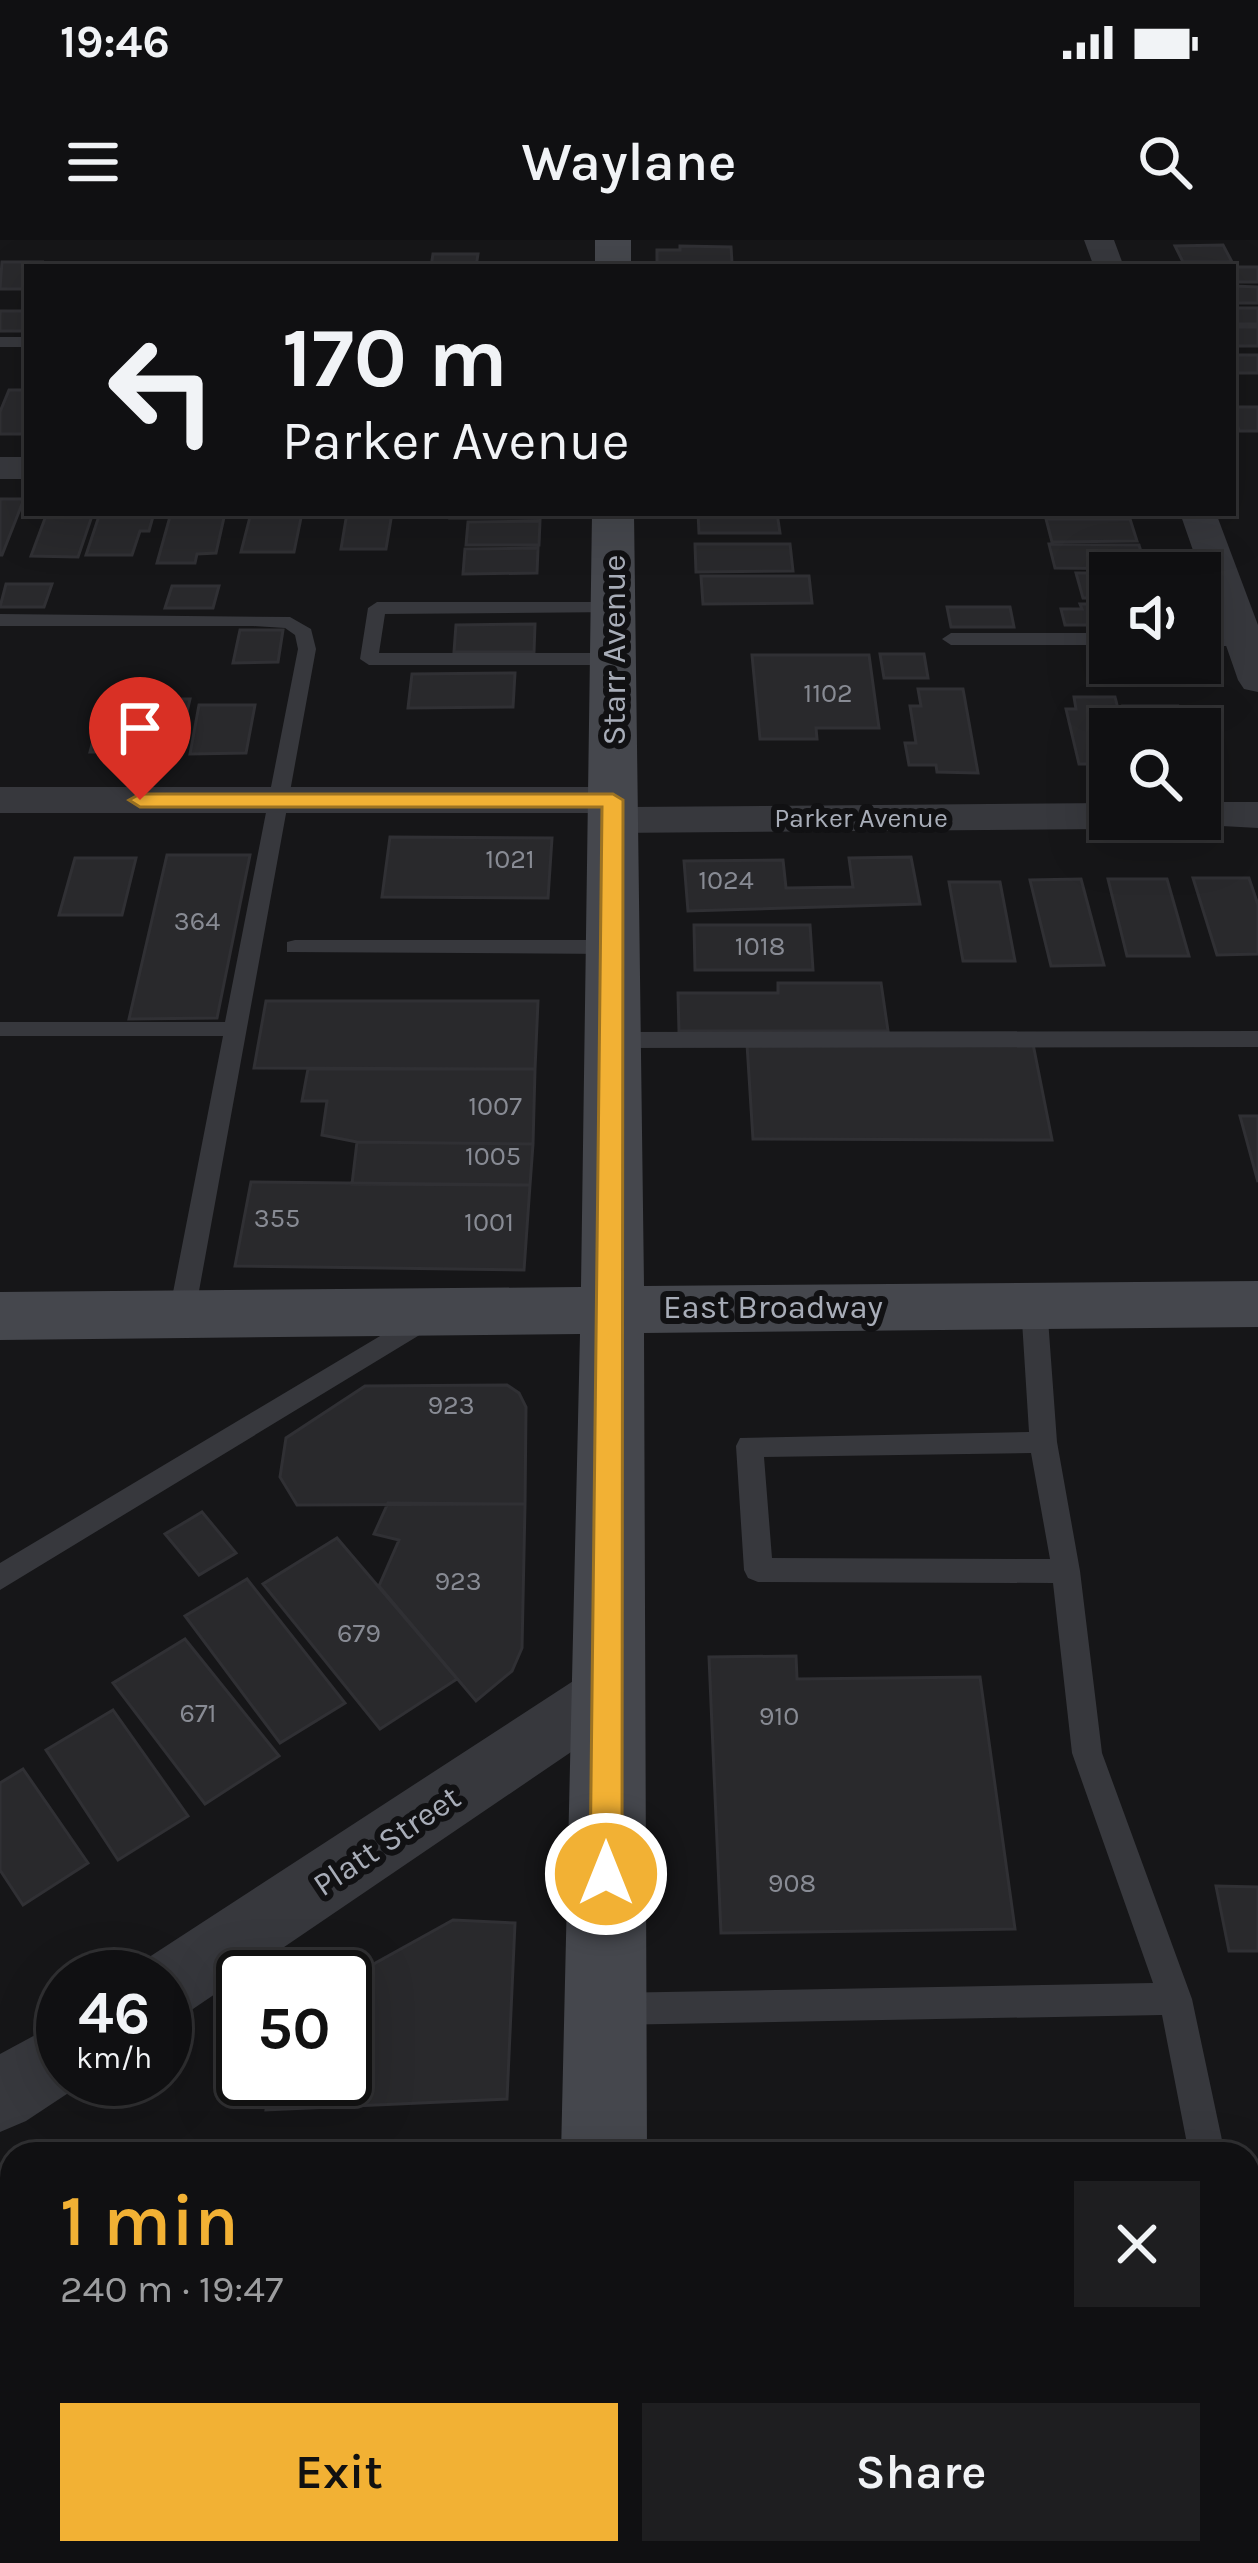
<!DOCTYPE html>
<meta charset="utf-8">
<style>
:root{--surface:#101012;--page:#1e1e20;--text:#f1f3f6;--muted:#9c9d9f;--line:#303032;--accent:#f2b134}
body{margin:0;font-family:Karla,sans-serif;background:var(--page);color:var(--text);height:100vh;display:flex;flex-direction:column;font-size:45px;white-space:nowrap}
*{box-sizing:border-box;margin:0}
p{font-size:39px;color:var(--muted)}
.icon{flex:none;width:66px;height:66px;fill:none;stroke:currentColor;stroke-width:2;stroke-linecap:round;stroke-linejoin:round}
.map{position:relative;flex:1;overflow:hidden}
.sheet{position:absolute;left:0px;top:1902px;width:1260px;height:423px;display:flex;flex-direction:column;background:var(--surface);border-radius:36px 36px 0 0;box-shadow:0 12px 48px #0002,0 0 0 3px var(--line)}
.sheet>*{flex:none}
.hud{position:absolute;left:24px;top:24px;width:1212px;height:252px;border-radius:0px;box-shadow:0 12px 48px #0002,0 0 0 3px var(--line);background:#101012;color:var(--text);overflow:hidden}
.buttons{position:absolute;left:1089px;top:312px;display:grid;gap:24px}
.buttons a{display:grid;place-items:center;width:132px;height:132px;border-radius:0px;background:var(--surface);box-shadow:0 12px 48px #0002,0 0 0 3px var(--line);font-size:60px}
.speed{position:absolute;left:36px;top:1710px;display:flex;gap:24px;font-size:60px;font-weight:700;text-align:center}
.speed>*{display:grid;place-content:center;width:156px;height:156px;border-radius:50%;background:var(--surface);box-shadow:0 12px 48px #0002,0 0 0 3px var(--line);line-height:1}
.speed small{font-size:30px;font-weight:400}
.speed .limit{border:6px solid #111;border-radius:18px;background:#fff;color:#111}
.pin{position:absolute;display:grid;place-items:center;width:102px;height:102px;color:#fff;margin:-123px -51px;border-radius:50% 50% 50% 0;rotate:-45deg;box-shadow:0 0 12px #0007}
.pin .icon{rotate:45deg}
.me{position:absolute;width:132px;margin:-66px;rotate:0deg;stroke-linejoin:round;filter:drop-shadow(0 0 9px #0008)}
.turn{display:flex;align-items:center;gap:42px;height:252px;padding:0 60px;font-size:54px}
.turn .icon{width:156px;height:156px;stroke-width:2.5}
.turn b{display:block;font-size:84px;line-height:102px}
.round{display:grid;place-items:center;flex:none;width:126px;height:126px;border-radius:0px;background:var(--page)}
.headline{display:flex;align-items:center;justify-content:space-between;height:204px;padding:0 60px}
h1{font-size:72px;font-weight:600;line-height:90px;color:var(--accent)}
.action{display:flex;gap:24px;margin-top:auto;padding:24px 60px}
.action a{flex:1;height:138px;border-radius:0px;background:var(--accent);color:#111;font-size:48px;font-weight:600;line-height:138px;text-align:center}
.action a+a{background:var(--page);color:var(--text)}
.status{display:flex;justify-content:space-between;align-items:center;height:84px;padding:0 60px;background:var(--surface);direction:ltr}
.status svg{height:33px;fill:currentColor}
header{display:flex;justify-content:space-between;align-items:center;height:156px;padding:0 60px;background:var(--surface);font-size:54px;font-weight:600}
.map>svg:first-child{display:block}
.building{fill:#29292c;stroke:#303034;stroke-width:3}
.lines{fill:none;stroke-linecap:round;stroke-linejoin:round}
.lane{fill:#37383d;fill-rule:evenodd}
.street{fill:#37383d;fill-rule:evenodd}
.secondary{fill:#45474d;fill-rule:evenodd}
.route{fill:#f2b134;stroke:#9d7322;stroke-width:3}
.labels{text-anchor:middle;stroke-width:12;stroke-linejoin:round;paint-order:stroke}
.number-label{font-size:27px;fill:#888b94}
.far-street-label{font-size:27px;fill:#a8adb8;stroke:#111113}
.street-label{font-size:33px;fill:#a8adb8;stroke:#111113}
</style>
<div class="status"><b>19:46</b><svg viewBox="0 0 49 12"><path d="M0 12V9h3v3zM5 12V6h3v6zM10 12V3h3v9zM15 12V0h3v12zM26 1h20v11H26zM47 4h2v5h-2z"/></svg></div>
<header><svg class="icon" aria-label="menu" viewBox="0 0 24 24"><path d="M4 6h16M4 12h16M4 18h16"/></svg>Waylane<svg class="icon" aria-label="search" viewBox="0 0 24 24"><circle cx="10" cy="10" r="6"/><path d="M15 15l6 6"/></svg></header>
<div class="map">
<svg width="1258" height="2323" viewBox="0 0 1258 2323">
<rect width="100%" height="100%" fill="#161618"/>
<!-- building -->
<path class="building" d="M 1223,5 L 1232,22 L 1183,22 L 1175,6 Z
M 680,6 L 731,7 L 732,23 L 657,23 L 657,10 L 680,10 Z
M 433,14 L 478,14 L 476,27 L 431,27 Z
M 2,22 L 42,22 L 40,27 L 27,27 L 27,49 L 0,49 Z
M 1183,27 L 1258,27 L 1258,42 L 1233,42 L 1233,27 Z
M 1233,46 L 1258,47 L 1258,63 L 1233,63 Z
M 1233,68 L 1258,68 L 1258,84 L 1233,84 Z
M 0,71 L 27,71 L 25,91 L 0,91 Z
M 1233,87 L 1258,87 L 1258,106 L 1233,106 Z
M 1233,115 L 1258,115 L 1258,133 L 1233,133 Z
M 9,150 L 27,150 L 27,194 L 0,194 L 0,172 Z
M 1233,167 L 1258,167 L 1258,191 L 1239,191 Z
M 0,259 L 24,259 L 2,315 L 0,315 Z
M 47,273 L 93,273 L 78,317 L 31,316 Z
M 100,273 L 154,273 L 149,291 L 140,291 L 132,315 L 86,315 Z
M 171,273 L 225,273 L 216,313 L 197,314 L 195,323 L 157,323 Z
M 251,273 L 302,273 L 294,312 L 241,312 Z
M 347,273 L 392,273 L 386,309 L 341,309 Z
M 451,273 L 540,273 L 540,278 L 450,278 Z
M 698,273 L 777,273 L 780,293 L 699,293 Z
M 1046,279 L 1130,279 L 1137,301 L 1052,302 Z
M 540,281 L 539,305 L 466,305 L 468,282 Z
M 695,304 L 790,304 L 793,331 L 696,332 Z
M 1049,304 L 1139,305 L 1146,329 L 1055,328 Z
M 538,308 L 537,333 L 463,334 L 465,309 Z
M 1076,333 L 1147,333 L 1110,333 L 1110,358 L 1083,358 Z
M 701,336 L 809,336 L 812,363 L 703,364 Z
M 6,344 L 52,344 L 44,367 L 0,367 Z
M 172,346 L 219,346 L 213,368 L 165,368 Z
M 1080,364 L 1110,364 L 1110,393 L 1089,393 L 1087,385 L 1065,385 L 1061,369 L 1082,369 Z
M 947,367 L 1010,367 L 1014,387 L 951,387 Z
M 535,384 L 534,412 L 454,412 L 456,385 Z
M 240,390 L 283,390 L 278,422 L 233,423 Z
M 880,414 L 924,414 L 928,438 L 884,438 Z
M 752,415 L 869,415 L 879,488 L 816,488 L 817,499 L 760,499 Z
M 1112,423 L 1176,423 L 1183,445 L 1118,445 Z
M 515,433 L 513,467 L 408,468 L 412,434 Z
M 918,449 L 963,449 L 978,533 L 937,532 L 936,525 L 909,525 L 905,503 L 916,503 L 910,466 L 921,466 Z
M 1074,457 L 1115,457 L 1123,489 L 1110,489 L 1110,524 L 1079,524 L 1066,469 L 1076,469 Z
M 104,459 L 190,459 L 178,512 L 90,512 Z
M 199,465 L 255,465 L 246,513 L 190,514 Z
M 1123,466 L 1178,466 L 1185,489 L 1129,489 Z
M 390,597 L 552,598 L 548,658 L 382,657 Z
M 167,615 L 250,615 L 217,778 L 129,779 Z
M 911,617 L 920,664 L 688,671 L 684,621 L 783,620 L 786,648 L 853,647 L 849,618 Z
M 75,618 L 136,618 L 122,675 L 59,675 Z
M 1193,638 L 1249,638 L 1258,665 L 1258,714 L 1217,715 Z
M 1081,639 L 1104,725 L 1051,726 L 1030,640 Z
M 1108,639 L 1167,639 L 1189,716 L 1127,716 Z
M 949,642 L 1000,642 L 1015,721 L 963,721 Z
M 694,685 L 810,685 L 813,730 L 695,730 Z
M 778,743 L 881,743 L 888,791 L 679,791 L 678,753 L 778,753 Z
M 266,761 L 538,761 L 535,829 L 254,828 Z
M 747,804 L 1033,804 L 1052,900 L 753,899 Z
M 308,829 L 535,829 L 533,904 L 357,902 L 322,895 L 327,861 L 302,861 Z
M 1240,876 L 1258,876 L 1258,942 Z
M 357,902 L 533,904 L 530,945 L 352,944 Z
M 251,942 L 530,945 L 524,1030 L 235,1026 Z
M 507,1145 L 519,1153 L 526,1167 L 525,1264 L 297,1265 L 280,1237 L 286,1198 L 365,1146 Z
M 388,1263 L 525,1264 L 522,1408 L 512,1431 L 476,1461 L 379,1346 L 399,1300 L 374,1294 Z
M 202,1272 L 236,1313 L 199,1335 L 165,1294 Z
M 337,1298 L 457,1439 L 380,1489 L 263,1344 Z
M 247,1339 L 345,1463 L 280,1503 L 185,1376 Z
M 185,1399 L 279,1516 L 205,1564 L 113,1443 Z
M 796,1416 L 797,1439 L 980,1437 L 1015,1689 L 721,1693 L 709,1417 Z
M 113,1470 L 188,1576 L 118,1620 L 46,1510 Z
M 23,1529 L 88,1623 L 23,1665 L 0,1630 L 0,1543 Z
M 1216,1646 L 1258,1647 L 1258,1711 L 1229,1711 Z
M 453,1680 L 515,1683 L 507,1859 L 266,1870 L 271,1839 L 345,1839 L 345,1740 Z
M 12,2048 L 12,2210 L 0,2186 L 0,2056 Z
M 0,2253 L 12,2276 L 12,2313 L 18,2313 L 4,2323 L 0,2323 Z
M 410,2313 L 479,2313 L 479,2323 L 399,2323 Z
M 727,2313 L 1055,2313 L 1057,2323 L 727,2323 Z"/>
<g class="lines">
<!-- lane -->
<path class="lane" d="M 0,97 L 27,97 L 27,107 L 0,107 Z
M 377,362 L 613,362 L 619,364 L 619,372 L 385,374 L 379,413 L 613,413 L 622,419 L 613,425 L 369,425 L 360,419 L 368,368 Z
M 0,374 L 290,377 L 311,389 L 316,409 L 195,1073 L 182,1083 L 169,1073 L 223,796 L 0,796 L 0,782 L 225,782 L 298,409 L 295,395 L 285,388 L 253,386 L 0,386 Z
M 1110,393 L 1110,405 L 951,405 L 942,399 L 951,393 Z
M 1200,394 L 1258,394 L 1258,406 L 1200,406 Z
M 295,700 L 612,700 L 623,707 L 612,714 L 287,712 L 287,702 Z
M 1258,791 L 1258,807 L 613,808 L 601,800 L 613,792 Z
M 1034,1055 L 1047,1065 L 1057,1202 L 1080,1331 L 1102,1513 L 1192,1759 L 1225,1914 L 1189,1914 L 1162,1775 L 609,1785 L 597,1780 L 592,1769 L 597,1758 L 609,1753 L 1153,1743 L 1072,1513 L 1053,1343 L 758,1342 L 748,1338 L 744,1330 L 736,1206 L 740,1198 L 1029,1192 L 1021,1065 ZM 1031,1213 L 1050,1319 L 772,1318 L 764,1217 Z
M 427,1068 L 440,1078 L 436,1085 L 0,1350 L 0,1323 Z
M 1248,2090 L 1258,2094 L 1258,2176 L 1248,2172 Z
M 312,2313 L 360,2313 L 356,2323 L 308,2323 Z"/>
<!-- street -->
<path class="street" d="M 1084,0 L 1114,0 L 1124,27 L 1094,27 Z
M 0,217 L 27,217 L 27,239 L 0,239 Z
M 1180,273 L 1216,273 L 1258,385 L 1258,452 L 1244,449 L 1238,440 Z
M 0,547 L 612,547 L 627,551 L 634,560 L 629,567 L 1110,563 L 1110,579 L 1130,579 L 1110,589 L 612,593 L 597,589 L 590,580 L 595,573 L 0,573 Z
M 1200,562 L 1258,562 L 1258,588 L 1185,584 L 1181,579 L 1200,579 Z
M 607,1426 L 630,1434 L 639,1453 L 630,1472 L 190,1771 L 165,1780 L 165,1737 L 134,1737 L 140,1723 L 584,1434 Z
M 63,1780 L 63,1839 L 88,1840 L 26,1881 L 0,1892 L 0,1814 Z"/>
<!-- secondary -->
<path class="secondary" d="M 595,0 L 631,0 L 631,27 L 595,27 Z
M 592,273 L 634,273 L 644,1046 L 1258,1041 L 1258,1087 L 644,1093 L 647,1914 L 561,1914 L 580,1094 L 0,1100 L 0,1052 L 581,1047 Z
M 554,2313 L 650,2313 L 650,2323 L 554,2323 Z"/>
</g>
<!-- route -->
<path class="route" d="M 613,554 L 623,560 L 622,1634 L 617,1644 L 606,1648 L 595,1644 L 590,1634 L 602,567 L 140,567 L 129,560 L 140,554 Z"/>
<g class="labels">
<!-- number labels -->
<g class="number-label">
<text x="828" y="462">1102</text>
<text x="510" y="628">1021</text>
<text x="726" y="649">1024</text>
<text x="197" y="690">364</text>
<text x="760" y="715">1018</text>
<text x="495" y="875">1007</text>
<text x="493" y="925">1005</text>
<text x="277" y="987">355</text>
<text x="489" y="991">1001</text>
<text x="451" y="1174">923</text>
<text x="458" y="1350">923</text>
<text x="359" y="1402">679</text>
<text x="198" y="1482">671</text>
<text x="779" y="1485">910</text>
<text x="792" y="1652">908</text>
</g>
<!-- far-street labels -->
<g class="far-street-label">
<text x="861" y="587">Parker Avenue</text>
</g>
<!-- street labels -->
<g class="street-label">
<text transform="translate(613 410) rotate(-90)" y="12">Starr Avenue</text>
<text x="773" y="1078">East Broadway</text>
<text transform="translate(386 1600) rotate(-34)" y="12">Platt Street</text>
</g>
</g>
</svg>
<div class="buttons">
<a><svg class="icon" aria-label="sound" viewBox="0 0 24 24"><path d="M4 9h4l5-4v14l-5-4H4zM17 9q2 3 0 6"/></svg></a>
<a><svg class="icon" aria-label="search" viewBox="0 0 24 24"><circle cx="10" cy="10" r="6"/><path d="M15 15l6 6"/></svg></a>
</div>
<div class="speed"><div>46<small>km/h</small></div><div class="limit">50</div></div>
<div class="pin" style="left:140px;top:560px;background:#d93025"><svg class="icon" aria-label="arrive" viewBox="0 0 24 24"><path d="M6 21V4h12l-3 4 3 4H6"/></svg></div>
<svg class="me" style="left:606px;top:1634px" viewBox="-20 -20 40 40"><circle r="17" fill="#f2b134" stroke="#fff" stroke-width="3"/><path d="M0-11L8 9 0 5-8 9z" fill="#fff"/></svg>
<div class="hud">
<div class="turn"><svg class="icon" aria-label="left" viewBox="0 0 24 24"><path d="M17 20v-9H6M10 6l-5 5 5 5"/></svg><div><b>170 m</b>Parker Avenue</div></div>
</div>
<section class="sheet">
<div class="headline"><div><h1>1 min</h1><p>240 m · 19:47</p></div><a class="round"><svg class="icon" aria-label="close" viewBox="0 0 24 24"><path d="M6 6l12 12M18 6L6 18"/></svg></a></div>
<div class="action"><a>Exit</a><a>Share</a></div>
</section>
</div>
